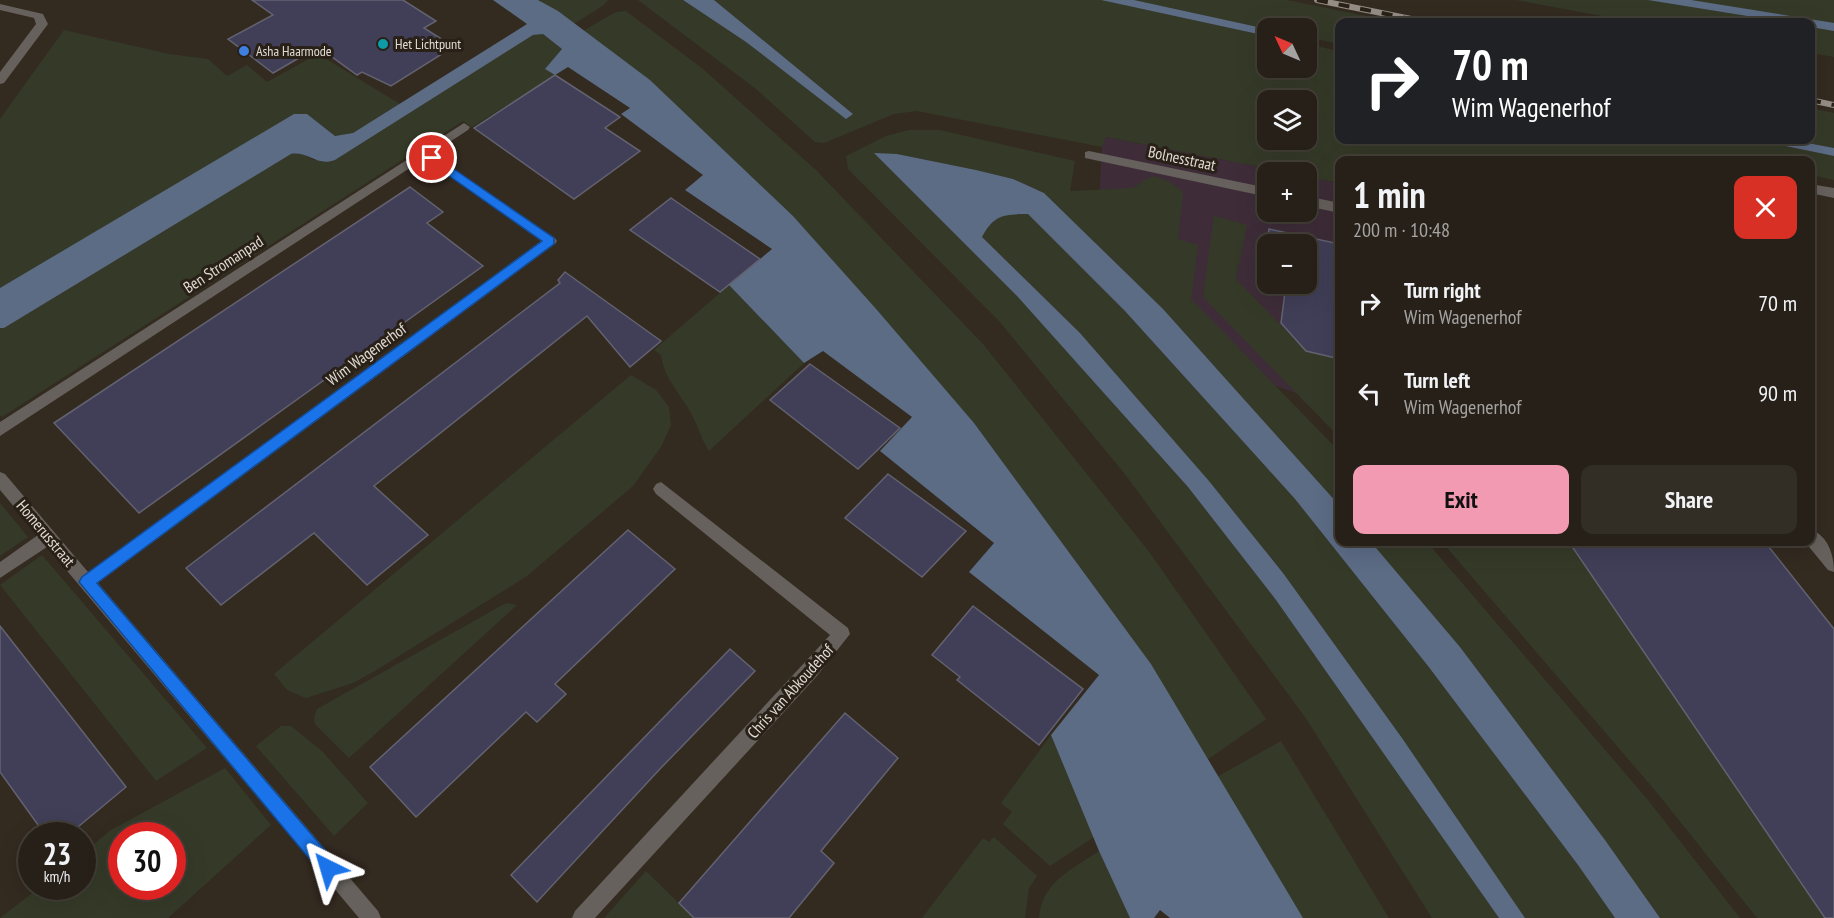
<!DOCTYPE html>
<meta charset="utf-8">
<style>
:root{--surface:#262018;--page:#322d25;--text:#f1f3f6;--muted:#a4a3a2;--line:#423e37;--accent:#f19ab1}
body{margin:0;font-family:"PT Sans Narrow",sans-serif;background:var(--page);color:var(--text);height:100vh;display:flex;flex-direction:column;font-size:22px;white-space:nowrap}
*{box-sizing:border-box;margin:0}
p{font-size:20px;color:var(--muted)}
.icon{flex:none;width:33px;height:33px;fill:none;stroke:currentColor;stroke-width:2;stroke-linecap:round;stroke-linejoin:round}
.map{position:relative;flex:1;overflow:hidden}
.side{position:absolute;left:1335px;top:156px;width:480px;height:390px;display:flex;flex-direction:column;background:var(--surface);border-radius:12px;box-shadow:0 6px 24px #0002,0 0 0 2px var(--line)}
.side>*{flex:none}
.banner{position:absolute;left:1335px;top:18px;width:480px;height:126px;border-radius:12px;box-shadow:0 6px 24px #0002,0 0 0 2px var(--line);background:#202124;color:#fff;overflow:hidden}
.needle{width:39px;rotate:314deg}
.fabs{position:absolute;left:1257px;top:18px;display:grid;gap:12px}
.fabs a{display:grid;place-items:center;width:60px;height:60px;border-radius:12px;background:var(--surface);box-shadow:0 6px 24px #0002,0 0 0 2px var(--line);font-size:30px}
.speed{position:absolute;left:18px;top:822px;display:flex;gap:12px;font-size:30px;font-weight:700;text-align:center}
.speed>*{display:grid;place-content:center;width:78px;height:78px;border-radius:50%;background:var(--surface);box-shadow:0 6px 24px #0002,0 0 0 2px var(--line);line-height:1}
.speed small{font-size:15px;font-weight:400}
.speed .limit{border:9px solid #d22;background:#fff;color:#111}
.pin{position:absolute;display:grid;place-items:center;width:51px;height:51px;color:#fff;margin:-26px;border:3px solid #fff;border-radius:50%;box-shadow:0 2px 6px #0007}
.me{position:absolute;width:66px;margin:-33px;rotate:320deg;stroke-linejoin:round;filter:drop-shadow(0 0 4px #0008)}
.turn{display:flex;align-items:center;gap:21px;height:126px;padding:0 18px;font-size:27px}
.turn .icon{width:78px;height:78px;stroke-width:2.5}
.turn b{display:block;font-size:42px;line-height:51px}
.round{display:grid;place-items:center;flex:none;width:63px;height:63px;border-radius:12px;background:var(--page)}
.headline{display:flex;align-items:center;justify-content:space-between;height:102px;padding:0 18px}
h1{font-size:36px;font-weight:600;line-height:45px}
.button{display:flex;gap:12px;margin-top:auto;padding:12px 18px}
.button a{flex:1;height:69px;border-radius:12px;background:var(--accent);color:#111;font-size:24px;font-weight:600;line-height:69px;text-align:center}
.button a+a{background:var(--page);color:var(--text)}
ul{padding:0;list-style:none}
li{display:flex;align-items:center;gap:18px;height:90px;padding:0 18px}
li div{flex:1}
li b{display:block;font-size:22px}
li em{font-style:normal}
.map>svg:first-child{display:block}
.industrial{fill:#3e2d39;fill-rule:evenodd}
.green{fill:#353a28;fill-rule:evenodd}
.water{fill:#5c6c85}
.building{fill:#413f58;stroke:#636270;stroke-width:1.5}
.lines{fill:none;stroke-linecap:round;stroke-linejoin:round}
.pedestrian{fill:#66615c;fill-rule:evenodd}
.minor{fill:#66615c;fill-rule:evenodd}
.rail-casing{stroke:#958e86;stroke-width:6}
.rail{stroke:#292017;stroke-width:4;stroke-dasharray:11;stroke-linecap:butt}
.route{fill:#1a73e8;stroke:#114b97;stroke-width:1.5}
.culture-dot{fill:#0f9aa8;stroke:#292017;stroke-width:2}
.shop-dot{fill:#3f7fe0;stroke:#292017;stroke-width:2}
.labels{text-anchor:middle;stroke-width:6;stroke-linejoin:round;paint-order:stroke}
.far-poi-label{font-size:14px;fill:#e1dbd5;stroke:#292017;text-anchor:start}
.street-label{font-size:16px;fill:#e1dbd5;stroke:#292017}
</style>
<div class="map">
<svg width="1834" height="918" viewBox="0 0 1834 918">
<rect width="100%" height="100%" fill="#332a20"/>
<!-- industrial -->
<path class="industrial" d="M 1105,137 L 1286,172 L 1268,172 L 1268,212 L 1306,212 L 1307,177 L 1339,183 L 1339,407 L 1092,326 L 1102,147 ZM 1268,244 L 1306,244 L 1306,284 L 1268,284 Z"/>
<!-- green -->
<path class="green" d="M 539,0 L 608,0 L 604,5 L 574,24 Z
M 638,0 L 683,0 L 746,42 L 846,118 L 852,113 L 714,0 L 1101,0 L 1267,36 L 1268,68 L 1306,68 L 1307,44 L 1339,51 L 1340,140 L 1756,140 L 1834,156 L 1834,180 L 1811,175 L 1810,160 L 1340,160 L 1339,183 L 1307,177 L 1306,172 L 1286,172 L 1106,137 L 1102,147 L 917,111 L 894,114 L 824,143 L 815,142 L 756,89 ZM 1268,100 L 1306,100 L 1306,140 L 1268,140 Z
M 1134,0 L 1287,0 L 1396,22 L 1340,22 L 1339,44 L 1307,37 L 1306,28 L 1267,29 Z
M 1516,0 L 1834,0 L 1834,57 L 1811,53 L 1810,22 L 1634,22 Z
M 626,11 L 703,69 L 816,170 L 983,344 L 1150,553 L 1266,719 L 1207,760 L 1151,664 L 974,423 L 793,216 L 650,80 L 583,31 L 616,12 Z
M 64,30 L 169,54 L 208,59 L 227,76 L 247,65 L 267,82 L 318,54 L 400,104 L 353,133 L 335,136 L 307,114 L 0,288 L 0,119 Z
M 543,34 L 562,49 L 568,67 L 472,127 L 463,121 L 2,417 L 0,415 L 0,328 L 4,328 L 291,154 L 300,152 L 313,160 L 335,160 L 533,35 Z
M 1811,108 L 1834,113 L 1834,148 L 1792,140 L 1810,140 Z
M 909,130 L 940,130 L 1075,161 L 1070,191 L 1134,188 L 1144,180 L 1154,176 L 1170,182 L 1183,192 L 1178,239 L 1198,245 L 1191,299 L 1339,451 L 1339,505 L 1163,309 L 1044,193 L 1013,179 L 976,170 L 897,154 L 875,154 L 1017,296 L 1188,487 L 1276,600 L 1499,918 L 1432,918 L 1305,717 L 1124,473 L 999,321 L 848,169 L 846,156 L 886,136 Z
M 1028,213 L 1125,311 L 1295,499 L 1428,666 L 1578,865 L 1615,918 L 1525,918 L 1402,738 L 1283,573 L 1209,481 L 1080,333 L 982,237 C 996,214 1001,214 1028,213 Z
M 1214,216 L 1247,225 L 1236,279 L 1306,351 L 1339,359 L 1339,437 L 1203,297 Z
M 729,285 L 804,363 L 709,451 C 701,439 698,426 691,413 C 680,393 664,379 661,355 L 654,350 Z
M 631,375 L 656,390 L 669,407 L 671,425 L 661,447 L 633,486 L 527,576 L 375,671 L 353,683 L 306,698 L 287,690 L 274,674 Z
M 0,503 L 28,537 L 0,556 Z
M 1371,542 L 1427,542 L 1648,800 L 1740,918 L 1660,918 L 1605,840 L 1460,647 Z
M 1442,542 L 1569,542 L 1825,918 L 1757,918 L 1658,794 Z
M 42,555 L 207,748 L 156,781 L 0,585 Z
M 506,603 L 517,605 L 349,758 L 315,724 L 314,717 L 317,709 Z
M 281,726 L 291,726 L 322,751 L 368,803 L 334,836 L 256,746 Z
M 1051,735 L 1094,837 L 1050,866 L 1003,824 L 1012,812 L 1001,803 Z
M 1281,741 L 1389,918 L 1303,918 L 1217,777 Z
M 225,768 L 271,825 L 168,918 L 0,918 L 40,887 L 82,886 L 83,853 L 111,830 ZM 122,836 L 172,836 L 172,886 L 122,886 Z
M 994,837 L 1037,876 L 1029,888 L 1025,918 L 922,918 L 983,838 L 989,842 Z
M 1099,851 L 1130,918 L 1039,918 C 1042,881 1072,870 1099,851 Z
M 646,871 L 694,918 L 604,918 Z"/>
<!-- water -->
<path class="water" d="M 493,0 L 538,0 L 558,11 L 650,80 L 793,216 L 877,310 L 974,423 L 1151,664 L 1303,918 L 1170,918 L 1160,910 L 1154,918 L 1130,918 L 1099,851 L 1051,735 L 1099,675 L 969,572 L 994,543 L 880,451 L 912,417 L 823,351 L 804,363 L 729,285 L 772,249 L 685,190 L 703,175 L 621,114 L 630,108 L 568,67 L 555,75 L 545,69 L 562,49 L 543,34 L 533,35 L 335,160 C 317,167 308,151 291,154 L 4,328 L 0,328 L 0,288 L 294,114 L 307,114 L 335,136 L 353,133 L 527,24 Z
M 683,0 L 714,0 L 853,114 L 846,119 L 746,42 Z
M 1101,0 L 1134,0 L 1267,29 L 1267,36 Z
M 1648,0 L 1691,0 L 1834,23 L 1834,31 L 1811,27 L 1810,22 L 1784,22 Z
M 1756,140 L 1792,140 L 1834,148 L 1834,156 Z
M 874,153 L 897,154 L 976,170 L 1013,179 L 1044,193 L 1163,309 L 1339,505 L 1340,542 L 1371,542 L 1460,647 L 1605,840 L 1660,918 L 1615,918 L 1578,865 L 1428,666 L 1295,499 L 1125,311 L 1028,214 C 1003,214 994,215 982,237 L 1080,333 L 1209,481 L 1283,573 L 1402,738 L 1525,918 L 1499,918 L 1276,600 L 1188,487 L 1017,296 Z"/>
<!-- building -->
<path class="building" d="M 252,0 L 403,0 L 436,21 L 424,28 L 440,38 L 429,45 L 442,54 L 391,86 L 362,72 L 357,75 L 318,47 L 273,73 L 228,39 L 273,15 Z
M 555,75 L 620,117 L 605,128 L 640,151 L 574,199 L 474,128 Z
M 410,187 L 443,212 L 427,223 L 483,266 L 139,513 L 54,423 Z
M 671,198 L 706,222 L 760,259 L 720,292 L 630,230 Z
M 1269,229 L 1340,244 L 1340,359 L 1306,351 L 1281,323 L 1286,284 L 1306,284 L 1306,244 L 1268,244 L 1268,266 L 1264,265 Z
M 565,272 L 661,341 L 630,367 L 587,316 L 374,486 L 428,535 L 367,585 L 314,533 L 221,605 L 186,568 L 560,283 L 558,280 Z
M 810,364 L 900,428 L 858,469 L 770,400 Z
M 888,474 L 966,531 L 922,577 L 845,518 Z
M 628,530 L 675,569 L 555,684 L 566,694 L 537,722 L 526,712 L 416,817 L 370,767 Z
M 1569,542 L 1765,542 L 1834,629 L 1834,918 L 1825,918 Z
M 973,606 L 1083,689 L 1039,745 L 957,680 L 960,677 L 932,655 Z
M 0,626 L 126,787 L 67,836 L 46,836 L 0,772 Z
M 730,649 L 755,671 L 658,771 L 537,902 L 511,875 Z
M 845,713 L 898,758 L 821,851 L 834,863 L 789,918 L 694,918 L 679,903 Z"/>
<g class="lines">
<!-- pedestrian -->
<path class="pedestrian" d="M 464,123 L 470,127 L 468,130 L 0,436 L 0,422 Z"/>
<!-- minor -->
<path class="minor" d="M 0,4 L 43,14 L 48,24 L 4,83 L 0,84 L 0,72 L 36,24 L 34,18 L 0,10 Z
M 1089,151 L 1268,188 L 1268,197 L 1085,158 L 1085,152 Z
M 432,154 L 555,238 L 557,241 L 555,244 L 98,583 L 378,911 L 381,918 L 359,918 L 47,547 L 0,578 L 0,562 L 38,535 L 0,490 L 0,472 L 5,474 L 88,572 L 541,241 L 428,161 L 426,158 Z
M 1810,184 L 1834,188 L 1834,198 L 1810,193 Z
M 1306,196 L 1340,203 L 1340,213 L 1306,206 Z
M 661,482 L 848,628 L 850,634 L 816,677 L 595,918 L 572,918 L 575,911 L 830,635 L 656,494 L 653,489 L 656,484 Z
M 1810,529 C 1829,536 1834,556 1834,572 L 1828,570 L 1805,542 L 1810,542 Z"/>
<!-- rail casing -->
<g class="rail-casing">
<path id="rail" d="M 1317,0 L 1426,22
M 1810,100 L 1834,105"/>
</g>
<!-- rail -->
<use href="#rail" class="rail"/>
</g>
<!-- route -->
<path class="route" d="M 432,154 L 554,238 L 554,244 L 97,583 L 335,862 L 337,868 L 335,874 L 328,877 L 322,874 L 79,582 L 82,577 L 542,241 L 428,161 L 426,158 Z"/>
<!-- markers -->
<circle class="culture-dot" cx="383" cy="44" r="6"/>
<circle class="shop-dot" cx="244" cy="51" r="6"/>
<g class="labels">
<!-- far-poi labels -->
<g class="far-poi-label">
<text x="395" y="49">Het Lichtpunt</text>
<text x="256" y="56">Asha Haarmode</text>
</g>
<!-- street labels -->
<g class="street-label">
<text transform="translate(1182 158) rotate(12)" y="6">Bolnesstraat</text>
<text transform="translate(223 264) rotate(-33)" y="6">Ben Stromanpad</text>
<text transform="translate(366 354) rotate(-36)" y="6">Wim Wagenerhof</text>
<text transform="translate(46 533) rotate(50)" y="6">Homerusstraat</text>
<text transform="translate(790 691) rotate(-48)" y="6">Chris van Abkoudehof</text>
</g>
</g>
</svg>
<div class="fabs">
<a><svg class="needle" viewBox="-14 -14 28 28"><path d="M0-13l5 13h-10z" fill="#e53935"/><path d="M0 13l5-13h-10z" fill="#a4a3a2"/></svg></a>
<a><svg class="icon" aria-label="layers" viewBox="0 0 24 24"><path d="M12 4l9 5-9 5-9-5zM3 14l9 5 9-5"/></svg></a>
<a>+</a>
<a>−</a>
</div>
<div class="speed"><div>23<small>km/h</small></div><div class="limit">30</div></div>
<div class="pin" style="left:432px;top:158px;background:#d93025"><svg class="icon" aria-label="arrive" viewBox="0 0 24 24"><path d="M6 21V4h12l-3 4 3 4H6"/></svg></div>
<svg class="me" style="left:328px;top:868px" viewBox="-20 -20 40 40"><path d="M0-17L14 15 0 8-14 15z" fill="#1a73e8" stroke="#fff" stroke-width="4"/></svg>
<div class="banner">
<div class="turn"><svg class="icon" aria-label="right" viewBox="0 0 24 24"><path d="M7 20v-9h11M14 6l5 5-5 5"/></svg><div><b>70 m</b>Wim Wagenerhof</div></div>
</div>
<section class="side">
<div class="headline"><div><h1>1 min</h1><p>200 m · 10:48</p></div><a class="round" style="background:#d93025;color:#fff"><svg class="icon" aria-label="close" viewBox="0 0 24 24"><path d="M6 6l12 12M18 6L6 18"/></svg></a></div>
<ul>
<li><svg class="icon" aria-label="right" viewBox="0 0 24 24"><path d="M7 20v-9h11M14 6l5 5-5 5"/></svg><div><b>Turn right</b><p>Wim Wagenerhof</p></div><em>70 m</em></li>
<li><svg class="icon" aria-label="left" viewBox="0 0 24 24"><path d="M17 20v-9H6M10 6l-5 5 5 5"/></svg><div><b>Turn left</b><p>Wim Wagenerhof</p></div><em>90 m</em></li>
</ul>
<div class="button"><a>Exit</a><a>Share</a></div>
</section>
</div>
